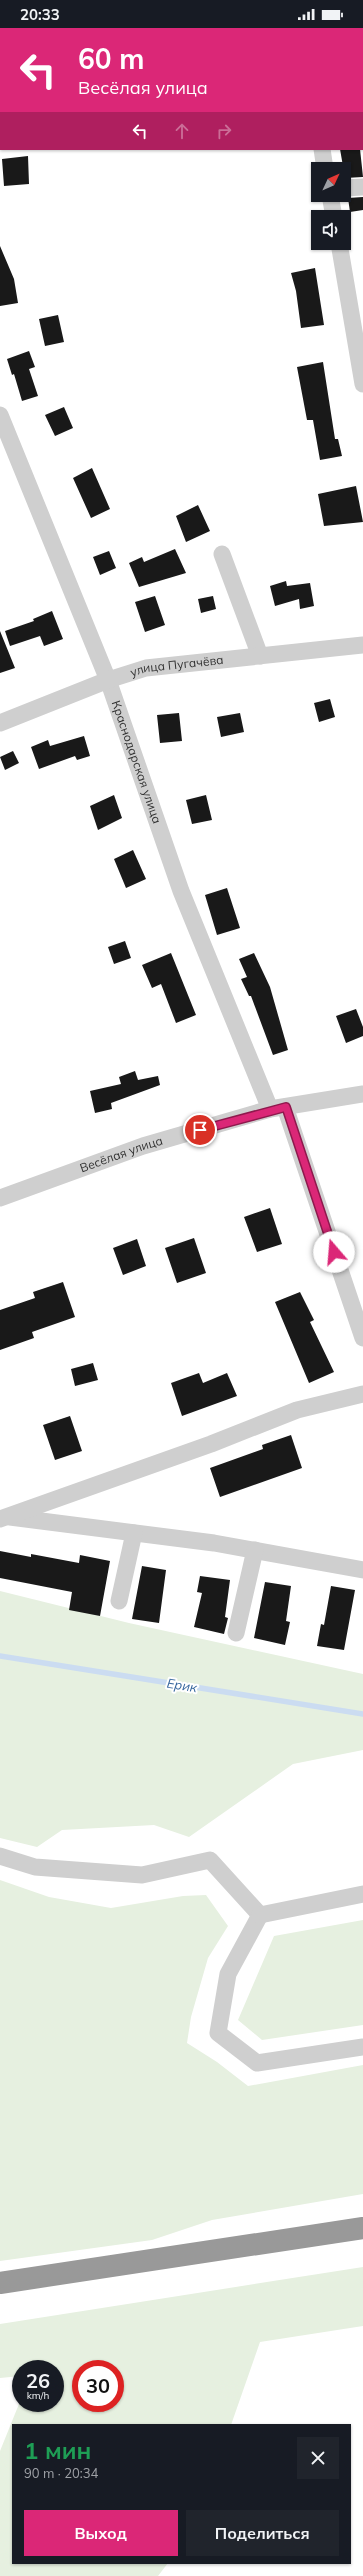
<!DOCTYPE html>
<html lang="ru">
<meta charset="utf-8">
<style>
:root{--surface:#171b24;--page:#20242c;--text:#f1f3f6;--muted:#9ea1a6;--accent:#db2777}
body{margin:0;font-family:Mulish,sans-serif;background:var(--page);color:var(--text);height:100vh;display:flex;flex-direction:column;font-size:15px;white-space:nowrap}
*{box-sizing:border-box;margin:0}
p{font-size:13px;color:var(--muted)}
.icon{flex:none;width:22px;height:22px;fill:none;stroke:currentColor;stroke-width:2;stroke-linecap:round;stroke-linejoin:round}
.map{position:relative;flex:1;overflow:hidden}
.details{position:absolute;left:12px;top:2396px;width:339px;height:140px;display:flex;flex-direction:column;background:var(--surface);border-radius:0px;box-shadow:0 1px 3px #0004}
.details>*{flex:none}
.hud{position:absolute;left:0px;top:0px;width:363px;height:122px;box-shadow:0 1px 3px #0004;background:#db2777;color:#fff;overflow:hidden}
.needle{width:26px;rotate:46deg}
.controls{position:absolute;left:311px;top:134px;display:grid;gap:8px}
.controls a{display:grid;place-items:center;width:40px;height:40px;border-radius:0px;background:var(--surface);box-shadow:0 1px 3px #0004;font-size:20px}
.speed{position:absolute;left:12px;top:2332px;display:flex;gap:8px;font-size:20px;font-weight:700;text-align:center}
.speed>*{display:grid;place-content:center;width:52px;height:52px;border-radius:50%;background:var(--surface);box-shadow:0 1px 3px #0004;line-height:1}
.speed small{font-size:10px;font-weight:400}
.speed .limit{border:6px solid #d22;background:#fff;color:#111}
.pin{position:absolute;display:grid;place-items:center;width:34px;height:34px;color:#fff;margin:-17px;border:2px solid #fff;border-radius:50%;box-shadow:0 1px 4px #0007}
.me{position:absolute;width:44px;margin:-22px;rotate:342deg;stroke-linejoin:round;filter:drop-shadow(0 0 3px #0008)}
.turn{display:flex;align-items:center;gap:14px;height:84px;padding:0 12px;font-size:18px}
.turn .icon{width:52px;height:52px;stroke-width:2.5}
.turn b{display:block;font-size:28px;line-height:34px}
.lanes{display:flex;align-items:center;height:38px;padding:0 12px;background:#0003;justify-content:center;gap:20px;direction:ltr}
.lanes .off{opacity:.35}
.round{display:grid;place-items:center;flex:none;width:42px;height:42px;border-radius:0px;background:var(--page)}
.head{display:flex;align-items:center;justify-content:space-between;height:68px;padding:0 12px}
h1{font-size:24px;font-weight:700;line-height:30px;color:#1e9e55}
.primary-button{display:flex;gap:8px;margin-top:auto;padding:8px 12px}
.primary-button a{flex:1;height:46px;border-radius:0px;background:var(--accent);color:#fff;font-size:16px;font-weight:700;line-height:46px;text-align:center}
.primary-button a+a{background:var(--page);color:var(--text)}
.status{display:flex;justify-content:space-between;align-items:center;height:28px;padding:0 20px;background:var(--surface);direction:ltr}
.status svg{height:11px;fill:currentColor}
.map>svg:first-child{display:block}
.green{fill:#e6f0e0;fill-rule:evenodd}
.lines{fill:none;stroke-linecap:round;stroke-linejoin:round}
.stream{stroke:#cbdcf1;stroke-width:5.5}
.building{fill:#191919}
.minor{stroke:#cfcfcf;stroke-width:17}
.highway{stroke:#999;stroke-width:22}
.route-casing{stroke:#8e194d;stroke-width:10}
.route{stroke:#db2777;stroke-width:7}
.labels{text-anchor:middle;stroke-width:4;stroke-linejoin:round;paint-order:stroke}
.street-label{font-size:12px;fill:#323232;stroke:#fff}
.water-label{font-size:13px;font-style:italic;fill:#36669e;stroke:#fff}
</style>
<div class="status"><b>20:33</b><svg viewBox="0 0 49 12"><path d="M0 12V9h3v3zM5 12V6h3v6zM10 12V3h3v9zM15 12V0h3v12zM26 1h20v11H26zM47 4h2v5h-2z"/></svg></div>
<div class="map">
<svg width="363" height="2548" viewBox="0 0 363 2548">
<rect width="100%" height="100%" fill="#fff"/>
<!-- green -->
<path class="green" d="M 0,1563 L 129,1595 L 363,1646 L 363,1722 L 293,1736 L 189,1809 L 154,1797 L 62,1802 L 37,1819 L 0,1810 Z
M 0,1852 L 49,1869 L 111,1880 L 183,1868 L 206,1867 L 228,1898 L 208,1930 L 191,1989 L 187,2015 L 217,2034 L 248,2058 L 363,2037 L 363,2166 L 212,2192 L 152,2212 L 0,2233 Z
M 363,1892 L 363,1997 L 262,2012 L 238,1992 L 274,1908 Z
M 363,2239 L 363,2298 L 260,2314 L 231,2397 L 13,2397 L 13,2535 L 168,2535 L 158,2548 L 0,2548 L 0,2423 L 21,2371 L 21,2375 L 55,2375 L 55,2341 L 21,2341 L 21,2348 L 0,2350 L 0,2296 ZM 81,2341 L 115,2341 L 115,2375 L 81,2375 Z"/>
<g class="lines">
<!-- stream -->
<path class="stream" d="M 0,1628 L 363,1686"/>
</g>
<!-- building -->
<path class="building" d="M 340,121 L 360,121 L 363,149 L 345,150 Z
M 28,128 L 29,156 L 4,158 L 2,131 Z
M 363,169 L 363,182 L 350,184 L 348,170 Z
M 0,218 L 14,251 L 18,275 L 0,278 Z
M 315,240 L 324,297 L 301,300 L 296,263 L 291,245 Z
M 58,287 L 64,314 L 45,318 L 39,291 Z
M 29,323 L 35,339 L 29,341 L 38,368 L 22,373 L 14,346 L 12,347 L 7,331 Z
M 323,334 L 335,411 L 338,411 L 342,428 L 320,432 L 313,392 L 307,392 L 297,339 Z
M 64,379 L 73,400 L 55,408 L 45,387 Z
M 92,440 L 110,481 L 91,490 L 73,450 Z
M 356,458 L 363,494 L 324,498 L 318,466 Z
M 198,477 L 210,503 L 186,514 L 176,488 Z
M 175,521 L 186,545 L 139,559 L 129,535 L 142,529 L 144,534 Z
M 109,523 L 116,540 L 100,547 L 93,529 Z
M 286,553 L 287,558 L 310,555 L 314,578 L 300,581 L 299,571 L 275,578 L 270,558 Z
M 155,568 L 165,597 L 145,604 L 135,574 Z
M 213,568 L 216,581 L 201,585 L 198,571 Z
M 52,583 L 63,611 L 44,618 L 40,608 L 10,618 L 5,603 L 34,593 L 33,591 Z
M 0,603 L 15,640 L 0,645 Z
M 330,671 L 335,689 L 319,694 L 314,675 Z
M 179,685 L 182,713 L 160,715 L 157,687 Z
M 240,685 L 244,704 L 221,709 L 217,689 Z
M 84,708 L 90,728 L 77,732 L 75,728 L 39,741 L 31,719 L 48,712 L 50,718 Z
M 13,723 L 19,735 L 5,742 L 0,729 Z
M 114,767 L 122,790 L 98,802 L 90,778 Z
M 206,767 L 212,792 L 192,796 L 186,772 Z
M 133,822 L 146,851 L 126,860 L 114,831 Z
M 227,860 L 240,900 L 217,907 L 205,867 Z
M 125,913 L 131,930 L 114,936 L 108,919 Z
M 171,925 L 196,987 L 176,995 L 161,956 L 152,960 L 142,937 Z
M 254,925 L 270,959 L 288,1022 L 273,1027 L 251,968 L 249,968 L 241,951 L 247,949 L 239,931 Z
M 356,981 L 363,999 L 363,1008 L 346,1015 L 336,988 Z
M 135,1043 L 138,1052 L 158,1048 L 160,1057 L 111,1075 L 112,1081 L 95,1085 L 90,1063 L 121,1056 L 119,1049 Z
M 270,1180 L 282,1216 L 257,1224 L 244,1189 Z
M 194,1210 L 206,1245 L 177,1255 L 165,1220 Z
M 137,1211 L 146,1238 L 123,1247 L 113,1220 Z
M 63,1254 L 75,1289 L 32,1304 L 34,1310 L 0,1322 L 0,1282 L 35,1270 L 33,1264 Z
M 300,1264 L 314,1292 L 310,1294 L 334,1344 L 309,1355 L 275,1274 Z
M 93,1335 L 98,1352 L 75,1358 L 71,1341 Z
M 199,1345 L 203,1355 L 227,1345 L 237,1368 L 182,1388 L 171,1355 Z
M 70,1388 L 82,1423 L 55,1432 L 43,1397 Z
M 291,1407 L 302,1440 L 220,1469 L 210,1440 L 263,1421 L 262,1417 Z
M 0,1523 L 31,1529 L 31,1526 L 79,1535 L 80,1527 L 110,1533 L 100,1588 L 69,1582 L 72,1564 L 0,1550 Z
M 142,1538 L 166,1542 L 159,1595 L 132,1591 Z
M 200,1548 L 230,1552 L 225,1589 L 228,1590 L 224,1606 L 194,1599 L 202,1565 L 197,1564 Z
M 265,1554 L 291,1558 L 286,1593 L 290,1594 L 285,1617 L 254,1610 Z
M 331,1558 L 355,1562 L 344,1622 L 317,1618 L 321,1596 L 324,1597 Z"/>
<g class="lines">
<!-- minor -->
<g class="minor">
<path d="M 298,0 L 298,1"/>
<path d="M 362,15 L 363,15"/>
<path d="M 0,44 L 1,44"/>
<path d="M 322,121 L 325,141"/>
<path d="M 344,160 L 363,159"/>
<path d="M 330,167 L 334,189"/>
<path d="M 339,215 L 363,356"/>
<path id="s1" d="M 0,387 L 108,652 L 181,863 L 270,1081"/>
<path d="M 222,526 L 260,628"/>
<path id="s2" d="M 0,695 L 108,652 L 146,640 L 363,617"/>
<path d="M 285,1079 L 363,1310"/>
<path id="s3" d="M 0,1170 L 143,1118 L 270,1081 L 363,1066"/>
<path d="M 10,1489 L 214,1515 L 363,1542"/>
<path d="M 0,1491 L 211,1416 L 297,1382 L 363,1366"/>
<path d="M 119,1573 L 134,1505"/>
<path d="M 236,1605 L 255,1522"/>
<path d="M 0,1828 L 35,1839 L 142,1847 L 210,1832 L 260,1887"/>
<path d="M 260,1887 L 228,1946 L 218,2005 L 257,2035 L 363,2019"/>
<path d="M 260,1887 L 363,1866"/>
</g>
<!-- highway -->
<path class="highway" d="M 0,2255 L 363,2200"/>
</g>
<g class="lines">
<!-- route casing -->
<g class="route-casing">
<path id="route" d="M 200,1102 L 286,1079 L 334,1224"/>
</g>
<!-- route -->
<use href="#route" class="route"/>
</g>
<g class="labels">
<!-- street labels -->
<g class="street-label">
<text dy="4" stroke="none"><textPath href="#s2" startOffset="187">улица Пугачёва</textPath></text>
<text dy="4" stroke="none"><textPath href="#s1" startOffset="373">Краснодарская улица</textPath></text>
<text dy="4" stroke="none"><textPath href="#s3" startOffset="129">Весёлая улица</textPath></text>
</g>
<!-- water labels -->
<g class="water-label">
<text transform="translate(182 1657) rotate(9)" y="5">Ерик</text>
</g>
</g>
</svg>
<div class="controls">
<a><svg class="needle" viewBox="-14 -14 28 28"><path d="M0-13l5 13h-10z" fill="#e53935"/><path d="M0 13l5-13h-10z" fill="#9ea1a6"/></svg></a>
<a><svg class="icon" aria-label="sound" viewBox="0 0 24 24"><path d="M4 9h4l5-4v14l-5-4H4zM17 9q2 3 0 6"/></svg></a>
</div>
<div class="speed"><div>26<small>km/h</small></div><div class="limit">30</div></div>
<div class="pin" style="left:200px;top:1102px;background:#d93025"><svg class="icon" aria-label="arrive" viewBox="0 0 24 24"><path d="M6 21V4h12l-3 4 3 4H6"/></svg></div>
<svg class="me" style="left:334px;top:1224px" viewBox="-20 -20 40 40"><circle r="19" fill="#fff"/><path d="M0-13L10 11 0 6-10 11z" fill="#db2777"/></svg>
<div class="hud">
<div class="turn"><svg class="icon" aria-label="left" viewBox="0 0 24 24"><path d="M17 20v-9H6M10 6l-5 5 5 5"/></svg><div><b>60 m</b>Весёлая улица</div></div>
<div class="lanes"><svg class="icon" aria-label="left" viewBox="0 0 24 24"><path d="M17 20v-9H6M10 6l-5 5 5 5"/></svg><svg class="icon off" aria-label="ahead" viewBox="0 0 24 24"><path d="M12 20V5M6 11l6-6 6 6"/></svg><svg class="icon off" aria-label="right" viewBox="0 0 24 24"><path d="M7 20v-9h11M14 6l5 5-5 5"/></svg></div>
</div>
<section class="details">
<div class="head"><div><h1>1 мин</h1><p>90 m · 20:34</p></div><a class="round"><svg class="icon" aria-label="close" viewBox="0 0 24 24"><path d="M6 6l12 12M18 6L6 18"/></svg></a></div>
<div class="primary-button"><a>Выход</a><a>Поделиться</a></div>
</section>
</div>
